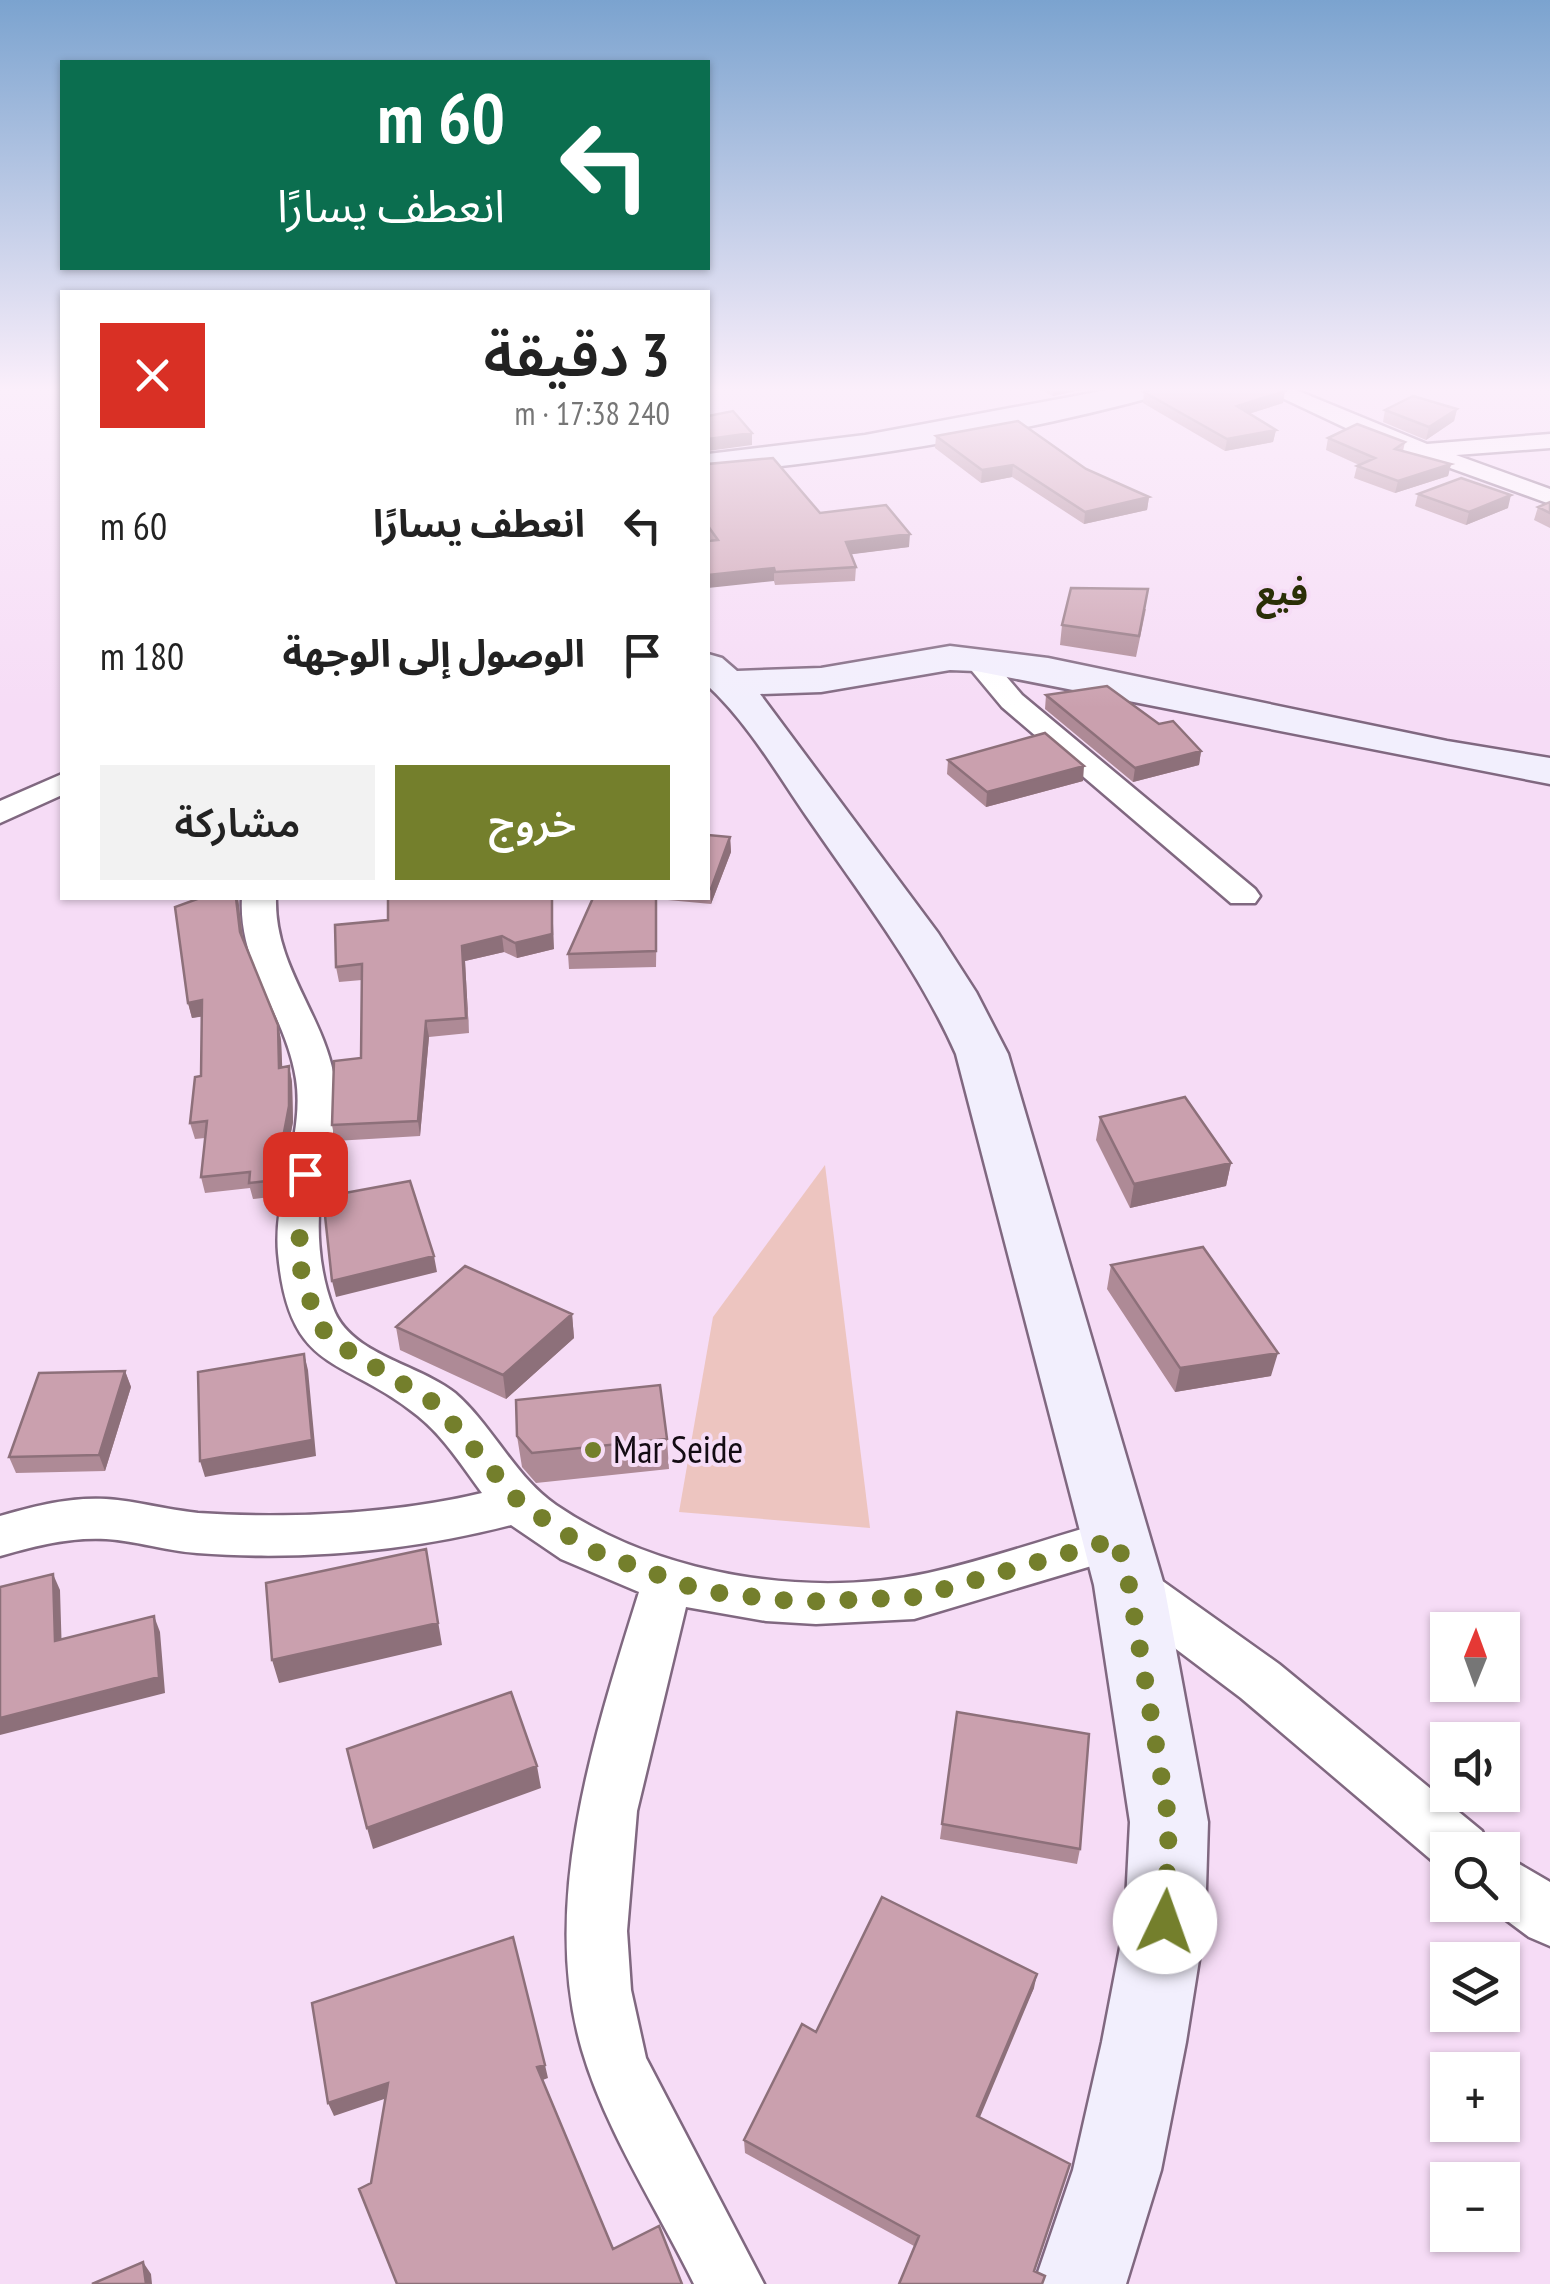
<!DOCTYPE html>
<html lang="ar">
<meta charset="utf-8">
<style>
:root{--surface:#fff;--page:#f2f2f2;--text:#222;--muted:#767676;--accent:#747f2c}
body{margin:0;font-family:"PT Sans Narrow","Noto Sans Arabic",sans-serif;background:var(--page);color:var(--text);direction:rtl;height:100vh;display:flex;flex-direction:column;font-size:38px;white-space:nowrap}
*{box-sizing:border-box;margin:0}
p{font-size:32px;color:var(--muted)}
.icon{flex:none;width:55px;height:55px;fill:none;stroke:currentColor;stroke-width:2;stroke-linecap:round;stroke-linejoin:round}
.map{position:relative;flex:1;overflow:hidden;direction:ltr}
.side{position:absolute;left:60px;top:290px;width:650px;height:610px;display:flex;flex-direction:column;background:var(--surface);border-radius:0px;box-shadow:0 2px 8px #0004;direction:rtl}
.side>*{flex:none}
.guide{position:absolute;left:60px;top:60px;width:650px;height:210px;border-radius:0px;box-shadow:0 2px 8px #0004;direction:rtl;background:#0b6e4f;color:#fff;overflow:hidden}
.needle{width:65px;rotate:1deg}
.fabs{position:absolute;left:1430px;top:1612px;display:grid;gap:20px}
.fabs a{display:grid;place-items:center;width:90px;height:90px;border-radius:0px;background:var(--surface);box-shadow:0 2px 8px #0004;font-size:50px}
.pin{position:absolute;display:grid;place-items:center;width:85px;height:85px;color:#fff;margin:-42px;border-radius:20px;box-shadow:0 5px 15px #0006}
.me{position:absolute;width:110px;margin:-55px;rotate:3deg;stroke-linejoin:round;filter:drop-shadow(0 0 8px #0008)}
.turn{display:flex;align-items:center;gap:35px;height:210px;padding:0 40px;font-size:45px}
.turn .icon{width:130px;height:130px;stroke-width:2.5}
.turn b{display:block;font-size:70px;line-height:85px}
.round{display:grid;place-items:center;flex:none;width:105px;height:105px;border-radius:0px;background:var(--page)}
.head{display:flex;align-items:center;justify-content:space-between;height:170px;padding:0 40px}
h1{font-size:60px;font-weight:600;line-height:75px}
.primary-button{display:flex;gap:20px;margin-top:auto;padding:20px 40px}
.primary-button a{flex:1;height:115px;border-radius:0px;background:var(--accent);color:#fff;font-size:40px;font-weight:600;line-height:115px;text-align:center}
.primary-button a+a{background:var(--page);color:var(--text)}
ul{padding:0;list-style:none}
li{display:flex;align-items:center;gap:30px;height:130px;padding:0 40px}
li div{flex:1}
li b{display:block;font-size:38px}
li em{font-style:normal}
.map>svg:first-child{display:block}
.green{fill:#edc5c0}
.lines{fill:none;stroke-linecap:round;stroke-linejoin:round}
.street-casing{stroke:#806880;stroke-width:5}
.secondary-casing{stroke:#806880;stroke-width:5}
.street{fill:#fff;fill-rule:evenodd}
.secondary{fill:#f2effd;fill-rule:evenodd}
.wall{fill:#ae8a96}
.shaded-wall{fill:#8d707a}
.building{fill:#caa0ae;stroke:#8d707a;stroke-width:2.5}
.route{stroke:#747f2c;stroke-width:18;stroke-dasharray:0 32.4}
.poi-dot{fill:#747f2c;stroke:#f6dcf6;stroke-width:4}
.labels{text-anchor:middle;stroke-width:8;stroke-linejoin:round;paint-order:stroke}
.far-quarter-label{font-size:35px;font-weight:bold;fill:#2a2f06;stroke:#f6dcf6}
.poi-label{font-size:38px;fill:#130b13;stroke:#f6dcf6;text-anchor:start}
</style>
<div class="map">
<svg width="1550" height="2284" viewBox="0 0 1550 2284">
<rect width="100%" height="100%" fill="#f6dcf6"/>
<!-- green -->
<path class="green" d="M 825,1165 L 870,1528 L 679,1512 L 713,1317 Z"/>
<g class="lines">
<!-- street casing -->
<g class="street-casing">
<path id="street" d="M 1261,388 L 1291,388 L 1427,444 L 1550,434 L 1550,448 L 1456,455 L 1550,489 L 1550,504 L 1367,438 Z
M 976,650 L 986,653 L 1022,695 L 1255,889 L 1260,896 L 1255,903 L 1231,903 L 1002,707 L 962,659 Z
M 62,774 L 62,795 L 0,823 L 0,801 Z
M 242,898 L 276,898 C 274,968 326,1017 335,1083 C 340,1117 329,1149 323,1181 C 315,1221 318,1269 333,1308 C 350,1355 419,1364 455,1393 C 493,1426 514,1476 556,1505 C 659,1575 806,1599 928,1573 C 991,1559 1054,1536 1117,1519 L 1135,1525 L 1142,1539 L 1135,1553 L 914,1619 L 816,1624 L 766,1621 L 686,1607 L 637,1811 L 627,1931 L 631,1990 L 646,2058 L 764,2284 L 694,2284 C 657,2208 606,2132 582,2050 C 539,1902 595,1733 639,1592 L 561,1559 L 511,1525 C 410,1551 302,1561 197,1553 C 167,1551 137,1541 106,1539 C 69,1537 35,1546 0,1556 L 0,1516 C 35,1506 69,1497 106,1499 C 137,1501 167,1510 198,1513 C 286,1519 396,1514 482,1493 C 462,1466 444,1437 418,1416 C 343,1355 289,1376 278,1253 C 273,1194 305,1137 296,1079 C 286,1014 238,966 242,898 Z
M 1129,1564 L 1147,1570 L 1279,1664 L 1482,1831 L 1490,1850 L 1448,1850 L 1448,1871 L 1442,1869 L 1241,1698 L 1111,1600 L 1104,1585 L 1111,1570 Z
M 1502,1854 L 1550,1882 L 1550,1946 L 1529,1937 L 1486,1905 L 1502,1905 Z"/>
</g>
<!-- secondary casing -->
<g class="secondary-casing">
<path id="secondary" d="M 1118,388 L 1168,388 L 1164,394 C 1016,435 860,459 708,474 L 708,454 L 865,435 Z
M 950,646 L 1048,658 L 1447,741 L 1550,758 L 1550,784 L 976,671 L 950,670 L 821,692 L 760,694 L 938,933 L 976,992 L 1008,1054 L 1164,1585 L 1208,1822 L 1205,1922 L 1186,2042 L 1161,2170 L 1126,2284 L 1034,2284 L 1073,2170 L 1102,2042 L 1125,1922 L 1130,1822 L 1094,1585 L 956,1054 C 919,971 865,901 814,827 C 780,779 751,726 708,686 L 708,654 L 722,658 L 737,671 L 821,668 Z"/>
</g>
<!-- street -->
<use href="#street" class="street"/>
<!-- secondary -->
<use href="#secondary" class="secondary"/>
</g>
<!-- wall -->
<path class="wall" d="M 1037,388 L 1091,388 L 1053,396 Z
M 1144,392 L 1283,403 L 1249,414 L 1276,430 L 1273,442 L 1225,451 L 1143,403 Z
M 1457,409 L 1454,421 L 1426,440 L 1383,422 L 1385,410 Z
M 936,436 L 1086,469 L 1149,497 L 1147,510 L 1084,524 L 1012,477 L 981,483 L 935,448 Z
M 1328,438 L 1405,442 L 1403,451 L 1451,464 L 1448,476 L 1395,493 L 1354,478 L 1357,466 L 1359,465 L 1326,450 Z
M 708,464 L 820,513 L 909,547 L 851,554 L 856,567 L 855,581 L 775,585 L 774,581 L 708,538 Z
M 1418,494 L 1508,508 L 1466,525 L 1415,506 Z
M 1550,502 L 1550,528 L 1534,520 L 1538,507 Z
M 1146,609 L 1136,657 L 1060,645 L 1062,625 Z
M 1046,695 L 1159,724 L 1201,751 L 1199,765 L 1133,782 L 1045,709 Z
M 948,760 L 1083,781 L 986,807 L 947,774 Z
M 708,835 L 730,837 L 731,852 L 711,904 L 657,899 L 656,967 L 569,969 L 568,954 L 593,898 L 708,898 Z
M 200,898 L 238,898 L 243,938 L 278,1025 L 281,1040 L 282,1067 L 289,1066 L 292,1082 L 293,1122 L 278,1196 L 253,1199 L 250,1188 L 205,1193 L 201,1177 L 205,1138 L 195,1139 L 190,1123 L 201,1076 L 202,1016 L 192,1018 L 188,1003 Z
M 388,898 L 554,949 L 517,958 L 504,952 L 465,961 L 469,1033 L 429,1037 L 420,1136 L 335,1141 L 332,1125 L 361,1058 L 362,980 L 339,982 L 336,967 L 388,920 Z
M 1100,1117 L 1231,1163 L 1226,1186 L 1130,1208 L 1096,1140 Z
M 1111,1265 L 1271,1376 L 1175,1392 L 1107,1289 Z
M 572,1314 L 574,1338 L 506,1399 L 400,1350 L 396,1327 Z
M 125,1371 L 131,1387 L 105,1471 L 16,1473 L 9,1457 Z
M 517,1436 L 667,1439 L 669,1469 L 536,1483 L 522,1467 Z
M 957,1712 L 1080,1849 L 1077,1864 L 940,1839 Z
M 1034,1988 L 914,2246 L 745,2153 L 744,2140 L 816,2032 Z"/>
<!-- shaded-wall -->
<path class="shaded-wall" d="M 1054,388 L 1091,388 L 1053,396 Z
M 1285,391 L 1283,403 L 1235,418 L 1237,406 Z
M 1457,409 L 1454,421 L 1426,440 L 1429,427 Z
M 1276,430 L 1273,442 L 1225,451 L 1227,439 Z
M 752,433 L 752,445 L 708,451 L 708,439 Z
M 1451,464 L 1448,476 L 1395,493 L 1398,481 Z
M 1013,465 L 1012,477 L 981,483 L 982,470 Z
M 1511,495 L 1508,508 L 1466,525 L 1469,512 Z
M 1149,497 L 1147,510 L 1084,524 L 1085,512 Z
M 910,534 L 909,547 L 846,555 L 846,542 Z
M 774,568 L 774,581 L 708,588 L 708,575 Z
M 1201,751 L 1199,765 L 1133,782 L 1135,768 Z
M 1084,766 L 1083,781 L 986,807 L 987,792 Z
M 730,837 L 731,852 L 711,904 L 711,889 Z
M 236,898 L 238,898 L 244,947 L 240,932 Z
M 552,898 L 554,949 L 517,958 L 515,943 Z
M 502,936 L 504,952 L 465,961 L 469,1033 L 462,946 Z
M 202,1000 L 206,1016 L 192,1018 L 188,1003 Z
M 426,1021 L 429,1037 L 420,1136 L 418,1121 Z
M 278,1025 L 281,1040 L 283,1083 L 279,1068 Z
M 289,1066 L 292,1082 L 293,1122 L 278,1196 L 275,1180 Z
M 1231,1163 L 1226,1186 L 1130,1208 L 1134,1184 Z
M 434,1256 L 437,1272 L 336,1297 L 332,1281 Z
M 572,1314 L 574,1338 L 506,1399 L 503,1375 Z
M 1278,1353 L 1271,1376 L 1175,1392 L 1180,1368 Z
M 304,1354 L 308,1370 L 316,1456 L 205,1477 L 200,1461 Z
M 125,1371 L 131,1387 L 105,1471 L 99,1455 Z
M 426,1549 L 442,1645 L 279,1683 L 272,1660 Z
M 53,1574 L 60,1590 L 62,1656 L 55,1641 Z
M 154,1616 L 160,1632 L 165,1693 L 0,1735 L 0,1718 Z
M 537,1766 L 541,1788 L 373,1849 L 367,1828 Z
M 1037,1974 L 1034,1988 L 975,2129 L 977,2116 Z
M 545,2065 L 548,2078 L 540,2081 L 537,2067 Z
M 388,2083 L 393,2096 L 334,2116 L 328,2103 Z
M 143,2262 L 151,2274 L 152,2284 L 146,2284 Z"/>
<!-- building -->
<path class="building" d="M 1157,388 L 1281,388 L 1285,391 L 1237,406 L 1276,430 L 1227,439 L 1144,392 Z
M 1413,396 L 1457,409 L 1429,427 L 1385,410 Z
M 733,411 L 752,433 L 708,439 L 708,416 Z
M 1018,421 L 1086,469 L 1149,497 L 1085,512 L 1013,465 L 982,470 L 936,436 Z
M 1357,424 L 1405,442 L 1395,449 L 1451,464 L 1398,481 L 1357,466 L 1375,458 L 1328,438 Z
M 773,458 L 820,513 L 886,505 L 910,534 L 846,542 L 856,567 L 775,572 L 774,568 L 708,575 L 708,541 L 718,540 L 708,526 L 708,464 Z
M 1461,478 L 1511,495 L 1469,512 L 1418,494 Z
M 1550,502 L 1550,513 L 1538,507 Z
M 1071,588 L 1148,589 L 1139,636 L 1062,625 Z
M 1107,686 L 1159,724 L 1173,721 L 1201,751 L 1135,768 L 1046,695 Z
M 1045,733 L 1084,766 L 987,792 L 948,760 Z
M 708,835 L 730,837 L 711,889 L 708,889 Z
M 200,898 L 236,898 L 240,932 L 278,1025 L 279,1068 L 289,1066 L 289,1106 L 275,1180 L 249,1183 L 250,1172 L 201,1177 L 207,1121 L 190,1123 L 195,1077 L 201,1076 L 202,1000 L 188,1003 L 175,907 Z
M 388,898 L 552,898 L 552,934 L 515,943 L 502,936 L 462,946 L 466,1018 L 426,1021 L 418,1121 L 332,1125 L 334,1061 L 361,1058 L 362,964 L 336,967 L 335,925 L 388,920 Z
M 593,898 L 656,898 L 656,951 L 568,954 Z
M 1185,1097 L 1231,1163 L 1134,1184 L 1100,1117 Z
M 410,1181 L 434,1256 L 332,1281 L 323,1197 Z
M 1203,1247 L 1278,1353 L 1180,1368 L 1111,1265 Z
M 465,1266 L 572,1314 L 503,1375 L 396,1327 Z
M 304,1354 L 312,1440 L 200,1461 L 198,1372 Z
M 125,1371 L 99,1455 L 9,1457 L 39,1373 Z
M 660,1385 L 667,1439 L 532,1453 L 517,1436 L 516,1400 Z
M 426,1549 L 438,1623 L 272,1660 L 266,1583 Z
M 53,1574 L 55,1641 L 154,1616 L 159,1677 L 0,1718 L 0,1587 Z
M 511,1692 L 537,1766 L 367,1828 L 347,1749 Z
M 957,1712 L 1089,1734 L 1080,1849 L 942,1824 Z
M 882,1897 L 1037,1974 L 977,2116 L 1070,2164 L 1034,2271 L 1045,2276 L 1042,2284 L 899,2284 L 919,2236 L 744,2140 L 802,2024 L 816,2032 Z
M 513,1937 L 545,2065 L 537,2067 L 613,2249 L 659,2226 L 682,2284 L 397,2284 L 359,2189 L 371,2183 L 388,2083 L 328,2103 L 312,2003 Z
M 143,2262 L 146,2284 L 92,2284 Z"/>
<!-- sky -->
<linearGradient id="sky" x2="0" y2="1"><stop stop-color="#7ba3cf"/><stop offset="0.55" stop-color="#fbeffb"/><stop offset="1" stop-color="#fbeffb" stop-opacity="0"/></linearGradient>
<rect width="1550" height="708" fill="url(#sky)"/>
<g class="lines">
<!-- route -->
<path class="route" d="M 305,1174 L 299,1195 L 300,1266 L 316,1320 L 331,1340 L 436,1404 L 520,1503 L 588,1549 L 702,1591 L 800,1602 L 917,1597 L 1117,1539 L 1129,1585 L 1169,1822 L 1165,1922"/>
</g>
<!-- markers -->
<circle class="poi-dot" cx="593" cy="1450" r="10"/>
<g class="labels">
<!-- far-quarter labels -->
<g class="far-quarter-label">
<text x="1282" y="605">فيع</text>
</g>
<!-- poi labels -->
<g class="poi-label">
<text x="613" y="1463">Mar Seide</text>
</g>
</g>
</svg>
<div class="fabs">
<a><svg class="needle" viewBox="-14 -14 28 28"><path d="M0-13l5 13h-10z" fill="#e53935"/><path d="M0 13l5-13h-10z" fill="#767676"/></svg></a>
<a><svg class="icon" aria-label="sound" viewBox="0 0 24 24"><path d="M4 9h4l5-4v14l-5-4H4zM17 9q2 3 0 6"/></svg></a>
<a><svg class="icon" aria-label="search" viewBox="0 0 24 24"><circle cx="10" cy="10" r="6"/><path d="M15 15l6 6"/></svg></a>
<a><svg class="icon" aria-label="layers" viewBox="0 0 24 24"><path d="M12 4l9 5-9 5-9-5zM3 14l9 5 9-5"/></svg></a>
<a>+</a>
<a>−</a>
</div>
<div class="pin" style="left:305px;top:1174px;background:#d93025"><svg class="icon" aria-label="arrive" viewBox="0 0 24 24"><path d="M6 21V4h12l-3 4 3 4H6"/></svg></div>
<svg class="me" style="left:1165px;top:1922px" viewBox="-20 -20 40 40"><circle r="19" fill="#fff"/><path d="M0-13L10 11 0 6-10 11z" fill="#747f2c"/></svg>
<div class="guide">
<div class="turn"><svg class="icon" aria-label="left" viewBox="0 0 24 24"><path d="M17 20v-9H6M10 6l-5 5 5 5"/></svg><div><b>60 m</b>انعطف يسارًا</div></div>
</div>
<section class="side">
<div class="head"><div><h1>3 دقيقة</h1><p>240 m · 17:38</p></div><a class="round" style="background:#d93025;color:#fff"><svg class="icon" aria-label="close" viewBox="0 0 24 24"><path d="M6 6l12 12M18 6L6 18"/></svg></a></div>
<ul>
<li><svg class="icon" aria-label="left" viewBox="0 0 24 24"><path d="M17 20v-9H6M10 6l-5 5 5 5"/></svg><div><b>انعطف يسارًا</b></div><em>60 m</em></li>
<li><svg class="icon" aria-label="arrive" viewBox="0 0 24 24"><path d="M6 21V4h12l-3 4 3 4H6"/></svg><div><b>الوصول إلى الوجهة</b></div><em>180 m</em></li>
</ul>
<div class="primary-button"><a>خروج</a><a>مشاركة</a></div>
</section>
</div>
